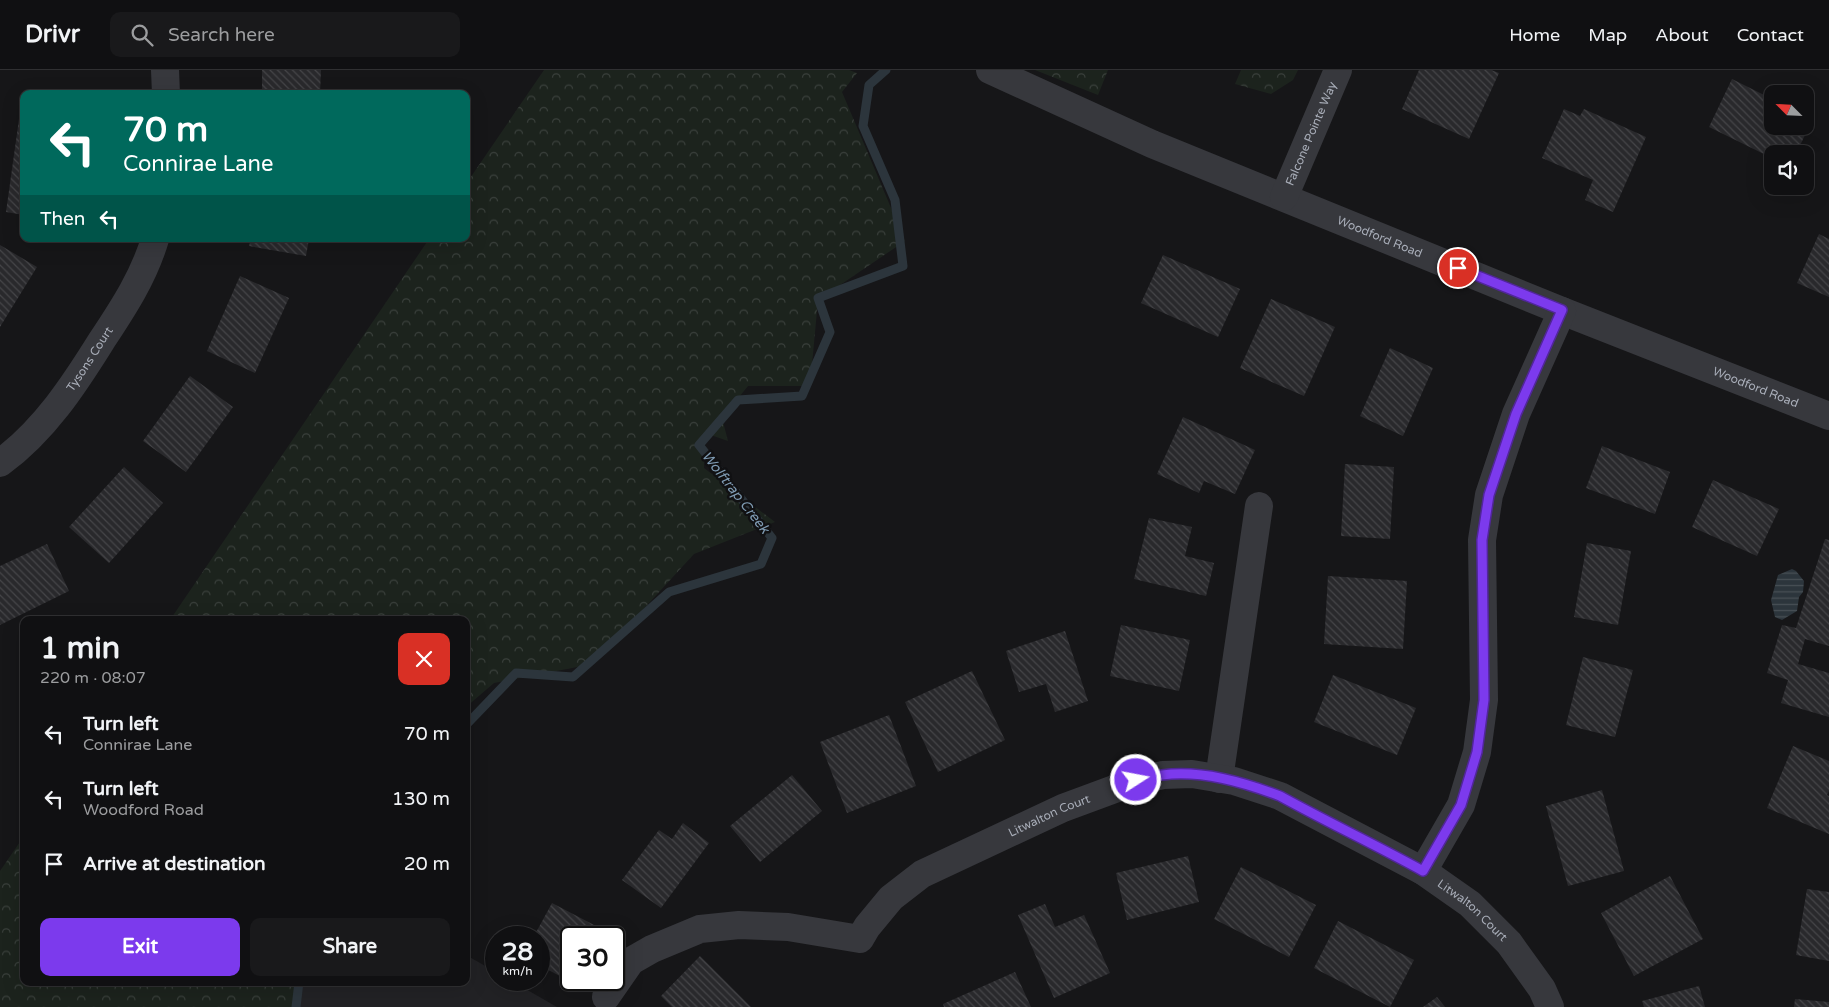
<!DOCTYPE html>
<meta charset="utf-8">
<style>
:root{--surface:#101012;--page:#19191b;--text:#f1f3f6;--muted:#9c9d9f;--line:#303032;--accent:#7c3aed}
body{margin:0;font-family:"Varela Round",sans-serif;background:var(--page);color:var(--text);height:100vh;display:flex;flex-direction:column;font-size:19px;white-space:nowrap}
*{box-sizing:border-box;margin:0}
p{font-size:16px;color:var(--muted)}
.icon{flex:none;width:28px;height:28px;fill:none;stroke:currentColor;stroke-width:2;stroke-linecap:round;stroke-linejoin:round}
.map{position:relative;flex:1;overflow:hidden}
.drawer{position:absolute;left:20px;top:546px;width:450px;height:370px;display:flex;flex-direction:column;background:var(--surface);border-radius:10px;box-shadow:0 5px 20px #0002,0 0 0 1px var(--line)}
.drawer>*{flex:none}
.hud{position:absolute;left:20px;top:20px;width:450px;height:152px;border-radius:10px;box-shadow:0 5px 20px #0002,0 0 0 1px var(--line);background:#00695c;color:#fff;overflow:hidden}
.needle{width:32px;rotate:294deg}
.fabs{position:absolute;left:1764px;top:15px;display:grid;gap:10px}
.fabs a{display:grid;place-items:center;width:50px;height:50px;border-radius:10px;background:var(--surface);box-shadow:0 5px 20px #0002,0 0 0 1px var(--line);font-size:25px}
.speed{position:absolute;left:485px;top:856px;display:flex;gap:10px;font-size:25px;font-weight:700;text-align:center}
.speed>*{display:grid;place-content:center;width:65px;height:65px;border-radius:50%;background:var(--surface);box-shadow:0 5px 20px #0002,0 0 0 1px var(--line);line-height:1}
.speed small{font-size:12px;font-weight:400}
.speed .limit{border:2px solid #111;border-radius:8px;background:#fff;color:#111}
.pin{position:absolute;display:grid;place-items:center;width:42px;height:42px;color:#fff;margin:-21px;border:2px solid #fff;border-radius:50%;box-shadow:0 1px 5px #0007}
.me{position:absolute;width:55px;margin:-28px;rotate:79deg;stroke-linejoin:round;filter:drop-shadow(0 0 4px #0008)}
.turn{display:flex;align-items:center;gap:18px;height:105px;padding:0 20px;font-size:22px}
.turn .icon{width:65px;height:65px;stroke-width:2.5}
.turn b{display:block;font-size:35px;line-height:42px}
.then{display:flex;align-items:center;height:48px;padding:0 20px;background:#0003;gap:10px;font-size:19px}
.round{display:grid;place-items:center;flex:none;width:52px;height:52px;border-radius:10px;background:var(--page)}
.headline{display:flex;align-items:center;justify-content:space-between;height:85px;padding:0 20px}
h1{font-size:30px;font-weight:800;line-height:38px}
.button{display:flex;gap:10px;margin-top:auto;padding:10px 20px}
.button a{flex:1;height:58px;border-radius:10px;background:var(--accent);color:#fff;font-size:20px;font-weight:800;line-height:58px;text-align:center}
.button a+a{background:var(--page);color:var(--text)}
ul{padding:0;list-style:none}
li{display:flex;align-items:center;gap:15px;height:65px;padding:0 20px}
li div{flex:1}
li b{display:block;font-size:19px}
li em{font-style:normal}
header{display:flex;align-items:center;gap:30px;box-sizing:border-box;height:70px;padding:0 25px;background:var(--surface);border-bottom:1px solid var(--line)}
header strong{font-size:24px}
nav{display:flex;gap:28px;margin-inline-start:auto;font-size:18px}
.search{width:350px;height:45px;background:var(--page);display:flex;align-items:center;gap:12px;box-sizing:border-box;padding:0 18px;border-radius:10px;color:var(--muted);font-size:19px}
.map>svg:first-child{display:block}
.built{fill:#222225}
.forest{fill:url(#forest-crowns)}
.water{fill:url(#water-rules)}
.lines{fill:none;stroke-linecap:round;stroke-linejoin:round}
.stream{stroke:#2c353c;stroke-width:9}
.building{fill:url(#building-back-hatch)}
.minor{stroke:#37383d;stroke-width:28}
.route-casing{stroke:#51269a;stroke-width:12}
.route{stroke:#7c3aed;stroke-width:9}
.labels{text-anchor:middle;stroke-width:5;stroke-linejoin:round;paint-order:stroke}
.street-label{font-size:12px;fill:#a8adb8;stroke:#111113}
.water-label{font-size:14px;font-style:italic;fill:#7f9bb3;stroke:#111113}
</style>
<header>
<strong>Drivr</strong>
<div class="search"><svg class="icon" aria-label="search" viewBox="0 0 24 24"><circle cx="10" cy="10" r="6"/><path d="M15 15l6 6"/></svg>Search here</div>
<nav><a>Home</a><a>Map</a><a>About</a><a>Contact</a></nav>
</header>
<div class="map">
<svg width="1829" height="937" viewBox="0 0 1829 937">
<defs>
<pattern id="forest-crowns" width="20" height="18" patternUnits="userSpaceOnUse" patternTransform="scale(1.25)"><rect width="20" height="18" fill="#1c231d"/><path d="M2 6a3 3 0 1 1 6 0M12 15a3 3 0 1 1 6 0" fill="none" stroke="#3a403c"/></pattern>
<pattern id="water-rules" width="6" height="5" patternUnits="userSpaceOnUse" patternTransform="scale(1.25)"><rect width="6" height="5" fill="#2c353c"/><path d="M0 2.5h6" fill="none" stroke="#485056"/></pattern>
<pattern id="building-back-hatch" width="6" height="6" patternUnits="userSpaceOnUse" patternTransform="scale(1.25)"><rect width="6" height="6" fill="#29292c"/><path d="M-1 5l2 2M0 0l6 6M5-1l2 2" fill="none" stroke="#454548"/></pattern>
</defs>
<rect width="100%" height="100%" fill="#161618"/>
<!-- built -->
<path class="built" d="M 466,885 L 496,902 L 496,910 L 510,910 L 557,937 L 292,937 L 298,913 L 466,912 Z"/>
<!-- forest -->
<path class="forest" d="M 544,0 L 849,0 L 857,3 L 842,22 L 905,171 L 818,230 L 810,316 L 748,316 L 722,348 L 728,371 L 705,363 L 704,398 L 775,452 L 694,484 L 593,594 L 494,613 L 466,637 L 466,550 L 170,550 L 429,169 L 466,169 L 466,114 Z
M 1035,0 L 1108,0 L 1098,25 Z
M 1241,0 L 1298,0 L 1293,10 L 1271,24 L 1235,14 Z
M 24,766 L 24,912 L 298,913 L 292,937 L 0,937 L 0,801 Z"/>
<!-- water -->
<path class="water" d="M 1792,499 L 1796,501 L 1804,511 L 1803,522 L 1799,527 L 1797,541 L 1782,550 L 1775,547 L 1771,530 L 1778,505 Z"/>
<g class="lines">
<!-- stream -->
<path class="stream" d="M 466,655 L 516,603 L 573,607 L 669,522 L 761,494 L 772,468 L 699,375 L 738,330 L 802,326 L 830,262 L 818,228 L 903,196 L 895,130 L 863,56 L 869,15 L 886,0
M 296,937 L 299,912"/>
</g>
<!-- building -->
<path class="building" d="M 262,0 L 321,0 L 320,24 L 262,24 Z
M 1419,0 L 1491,0 L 1499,3 L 1469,69 L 1402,39 Z
M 1732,9 L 1772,29 L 1772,56 L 1805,56 L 1805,45 L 1813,48 L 1796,84 L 1772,84 L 1772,88 L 1709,57 Z
M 1564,39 L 1580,46 L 1584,39 L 1646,67 L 1613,142 L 1585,130 L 1593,110 L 1542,88 Z
M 19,49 L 24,49 L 24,145 L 6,142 Z
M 1819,164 L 1829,169 L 1829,227 L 1797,213 Z
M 251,169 L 309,169 L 306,186 L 249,176 Z
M 0,175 L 37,197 L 0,257 Z
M 1163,185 L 1240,219 L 1218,267 L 1141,233 Z
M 240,206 L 289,228 L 255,303 L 207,281 Z
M 1271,229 L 1335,257 L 1304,326 L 1240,298 Z
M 1390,278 L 1433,298 L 1403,366 L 1360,346 Z
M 190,306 L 233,337 L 186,402 L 143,371 Z
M 1183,347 L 1255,380 L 1235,424 L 1204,411 L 1199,423 L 1157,404 Z
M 1602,376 L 1670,402 L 1655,444 L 1586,418 Z
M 1345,394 L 1394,397 L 1390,469 L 1341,466 Z
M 124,397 L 163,433 L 109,493 L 69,457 Z
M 1713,410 L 1779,439 L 1757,486 L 1692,457 Z
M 1149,448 L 1192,457 L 1185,486 L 1214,493 L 1206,526 L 1134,509 Z
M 1825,469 L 1829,470 L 1829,576 L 1805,569 L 1798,594 L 1829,603 L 1829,647 L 1781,633 L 1788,610 L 1767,603 L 1782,555 L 1796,558 Z
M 1587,473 L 1631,481 L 1618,555 L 1574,547 Z
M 47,474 L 69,521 L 0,555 L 0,496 Z
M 1328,506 L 1407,511 L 1403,579 L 1324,574 Z
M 1121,555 L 1190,570 L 1179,621 L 1110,606 Z
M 1065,561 L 1088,631 L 1055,642 L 1046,614 L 1019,622 L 1006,581 Z
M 1583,587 L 1633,600 L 1615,667 L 1566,655 Z
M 972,601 L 1005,670 L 938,702 L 905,632 Z
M 1333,605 L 1416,638 L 1397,685 L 1314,652 Z
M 889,645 L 916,716 L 847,743 L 820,672 Z
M 1793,676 L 1829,691 L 1829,721 L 1827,725 L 1829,726 L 1829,764 L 1767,738 Z
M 792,705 L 822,741 L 760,792 L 730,756 Z
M 1602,720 L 1624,801 L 1568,816 L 1546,736 Z
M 683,753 L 709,773 L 661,838 L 622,810 L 659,760 L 672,769 Z
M 1188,786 L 1199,832 L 1127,850 L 1116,803 Z
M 1241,797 L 1316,835 L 1289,887 L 1214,849 Z
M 1670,806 L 1703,869 L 1634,906 L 1601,843 Z
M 1807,819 L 1829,822 L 1829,891 L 1796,885 Z
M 552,833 L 596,856 L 590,868 L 571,868 L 571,910 L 596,910 L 590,922 L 539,895 L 539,868 L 533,868 Z
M 1045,834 L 1055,857 L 1084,845 L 1110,903 L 1054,928 L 1018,845 Z
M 1338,851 L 1414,890 L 1390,937 L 1314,898 Z
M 700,886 L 751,937 L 672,937 L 661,926 Z
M 1015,902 L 1031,937 L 944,937 L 943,934 Z
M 1699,916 L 1705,937 L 1644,937 L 1642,931 Z
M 1437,927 L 1445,937 L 1423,937 Z
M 1795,929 L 1829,932 L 1829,937 L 1794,937 Z"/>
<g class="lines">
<!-- minor -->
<g class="minor">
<path d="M 165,0 L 166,24"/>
<path id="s1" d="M 990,0 L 1152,74 L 1562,241 L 1829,346"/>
<path id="s2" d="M 1284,127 L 1338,0"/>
<path id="s3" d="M 0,393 C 44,361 74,315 102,270 C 124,237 144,206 155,169"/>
<path d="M 1219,709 L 1259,436"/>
<path d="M 1423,801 L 1461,735 L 1477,682 L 1484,630 L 1482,470 L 1489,425 L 1516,344 L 1562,241"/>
<path id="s4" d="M 606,927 L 631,891 L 652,879 L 700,859 L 739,855 L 788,857 L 860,869 L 867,857 L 891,828 L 922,804 L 1063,738 L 1136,711 L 1163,705 L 1192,704 L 1234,711 L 1280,726 L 1423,801 L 1470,834 L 1509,873 L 1542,919 L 1550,937"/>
</g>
</g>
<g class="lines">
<!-- route casing -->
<g class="route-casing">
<path id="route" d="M 1136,710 C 1144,709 1153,706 1162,705 C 1202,700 1243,712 1280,726 C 1327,752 1376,775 1423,801 L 1461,735 L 1477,682 L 1484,630 L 1482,470 L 1489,425 L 1516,344 L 1562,240 L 1458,198"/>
</g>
<!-- route -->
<use href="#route" class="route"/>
</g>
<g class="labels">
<!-- street labels -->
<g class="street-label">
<text dy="4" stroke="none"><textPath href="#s2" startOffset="69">Falcone Pointe Way</textPath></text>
<text dy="4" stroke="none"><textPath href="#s1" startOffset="424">Woodford Road</textPath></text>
<text dy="4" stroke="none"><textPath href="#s3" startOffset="138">Tysons Court</textPath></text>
<text dy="4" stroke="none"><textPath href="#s1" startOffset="829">Woodford Road</textPath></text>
<text dy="4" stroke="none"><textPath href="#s4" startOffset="512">Litwalton Court</textPath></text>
<text dy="4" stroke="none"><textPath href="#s4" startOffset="978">Litwalton Court</textPath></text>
</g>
<!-- water labels -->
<g class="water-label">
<text transform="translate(736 422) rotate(52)" y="5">Wolftrap Creek</text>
</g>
</g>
</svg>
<div class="fabs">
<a><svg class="needle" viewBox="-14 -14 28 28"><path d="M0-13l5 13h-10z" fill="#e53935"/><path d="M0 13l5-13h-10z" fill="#9c9d9f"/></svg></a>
<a><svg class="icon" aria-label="sound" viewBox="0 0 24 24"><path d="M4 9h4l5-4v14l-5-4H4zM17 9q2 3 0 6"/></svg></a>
</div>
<div class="speed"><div>28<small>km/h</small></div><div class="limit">30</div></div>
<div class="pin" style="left:1458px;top:198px;background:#d93025"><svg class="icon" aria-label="arrive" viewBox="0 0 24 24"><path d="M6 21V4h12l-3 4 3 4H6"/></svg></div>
<svg class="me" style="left:1136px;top:710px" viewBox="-20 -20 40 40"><circle r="17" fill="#7c3aed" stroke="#fff" stroke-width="3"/><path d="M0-11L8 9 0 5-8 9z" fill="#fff"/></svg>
<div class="hud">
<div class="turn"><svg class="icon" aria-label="left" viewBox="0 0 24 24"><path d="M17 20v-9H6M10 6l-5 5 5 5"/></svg><div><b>70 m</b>Connirae Lane</div></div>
<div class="then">Then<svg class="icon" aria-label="left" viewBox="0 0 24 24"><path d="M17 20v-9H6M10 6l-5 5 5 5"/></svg></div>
</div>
<section class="drawer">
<div class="headline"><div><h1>1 min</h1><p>220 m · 08:07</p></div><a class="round" style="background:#d93025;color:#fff"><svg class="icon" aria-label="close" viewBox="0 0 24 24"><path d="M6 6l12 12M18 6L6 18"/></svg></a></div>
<ul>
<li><svg class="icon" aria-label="left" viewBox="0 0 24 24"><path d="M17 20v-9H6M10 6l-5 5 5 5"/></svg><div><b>Turn left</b><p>Connirae Lane</p></div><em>70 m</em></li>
<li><svg class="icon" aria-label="left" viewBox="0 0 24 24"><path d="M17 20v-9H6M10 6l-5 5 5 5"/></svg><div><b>Turn left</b><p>Woodford Road</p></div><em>130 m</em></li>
<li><svg class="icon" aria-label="arrive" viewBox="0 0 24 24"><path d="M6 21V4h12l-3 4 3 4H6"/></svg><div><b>Arrive at destination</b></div><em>20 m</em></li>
</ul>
<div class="button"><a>Exit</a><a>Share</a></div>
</section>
</div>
